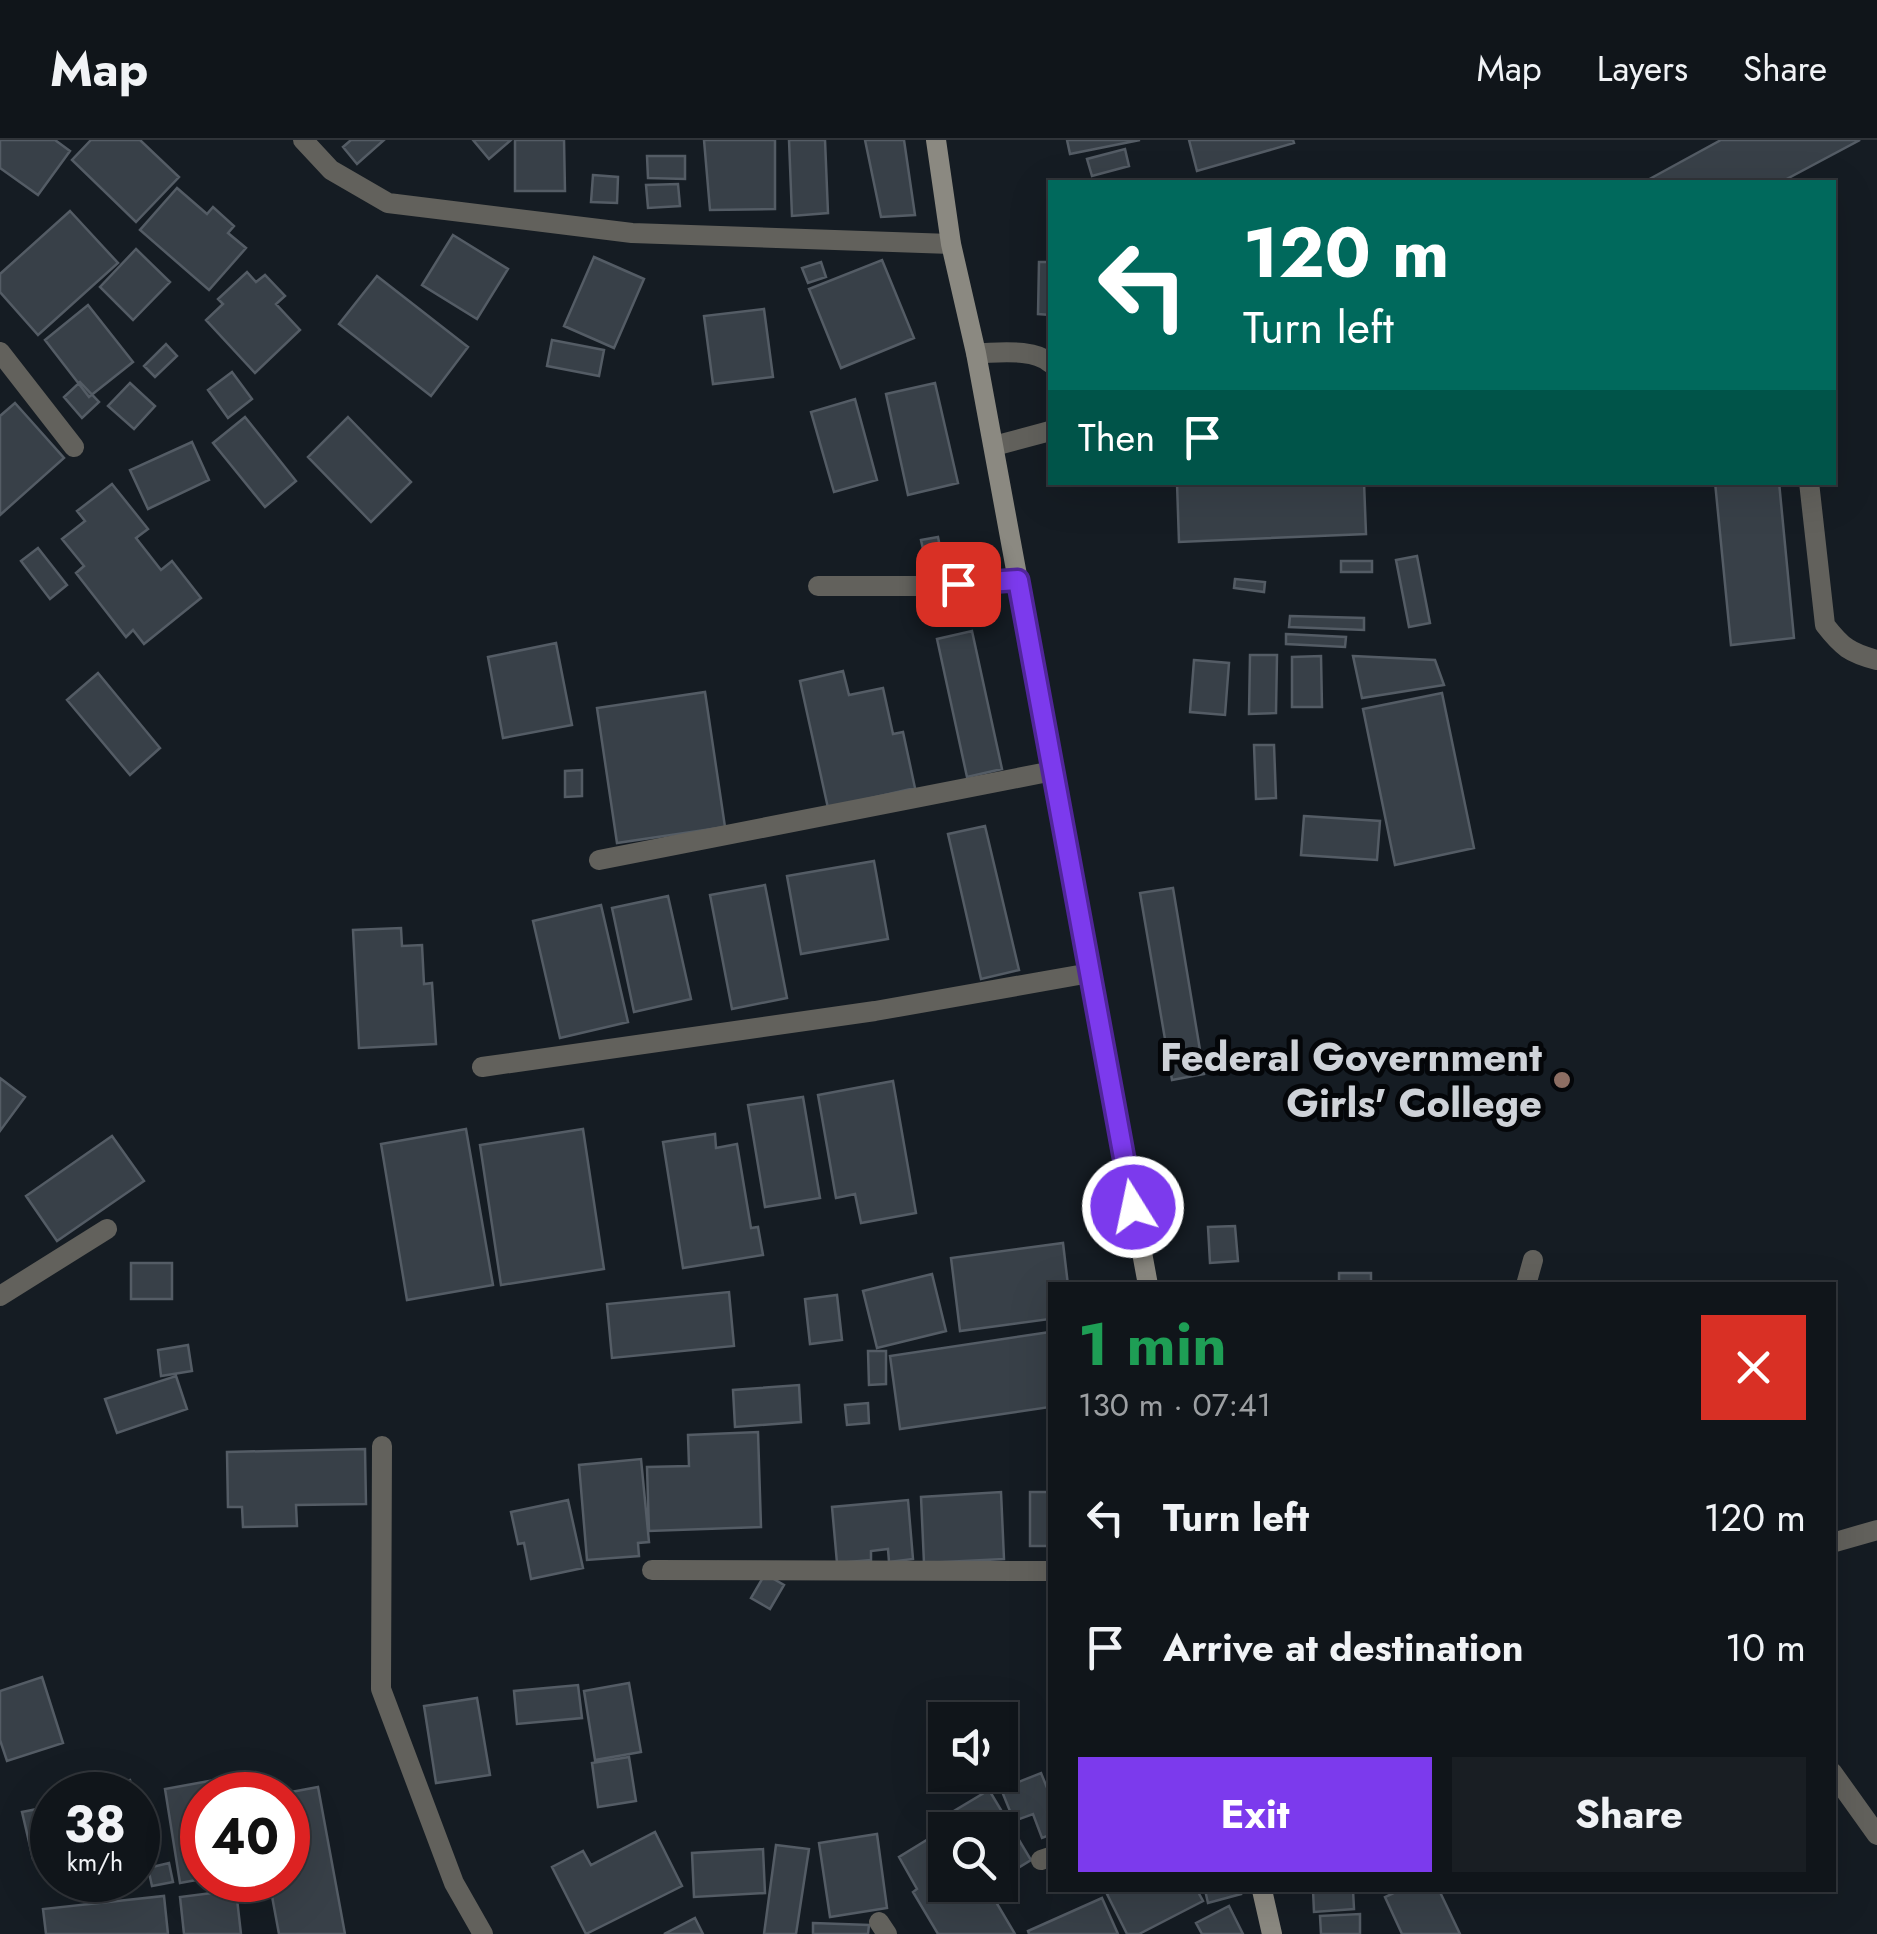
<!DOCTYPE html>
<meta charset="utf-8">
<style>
:root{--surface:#10151a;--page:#191e23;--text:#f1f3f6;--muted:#9c9fa2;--line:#303439;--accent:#7c3aed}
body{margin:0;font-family:Jost,sans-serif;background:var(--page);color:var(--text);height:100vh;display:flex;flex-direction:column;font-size:38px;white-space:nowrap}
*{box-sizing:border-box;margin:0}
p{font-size:32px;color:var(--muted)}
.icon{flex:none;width:55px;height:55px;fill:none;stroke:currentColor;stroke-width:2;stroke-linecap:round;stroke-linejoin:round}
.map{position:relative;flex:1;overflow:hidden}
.details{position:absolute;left:1048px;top:1142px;width:788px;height:610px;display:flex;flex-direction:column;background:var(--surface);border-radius:0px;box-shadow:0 10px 40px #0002,0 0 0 2px var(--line)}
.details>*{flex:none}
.hud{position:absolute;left:1048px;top:40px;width:788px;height:305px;border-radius:0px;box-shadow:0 10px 40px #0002,0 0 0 2px var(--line);background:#00695c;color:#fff;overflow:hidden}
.controls{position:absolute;left:928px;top:1562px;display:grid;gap:20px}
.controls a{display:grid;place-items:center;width:90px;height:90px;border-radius:0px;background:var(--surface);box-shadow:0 10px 40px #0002,0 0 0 2px var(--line);font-size:50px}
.speed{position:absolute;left:30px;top:1632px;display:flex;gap:20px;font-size:50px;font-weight:700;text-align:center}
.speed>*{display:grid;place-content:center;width:130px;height:130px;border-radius:50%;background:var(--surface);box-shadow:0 10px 40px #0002,0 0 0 2px var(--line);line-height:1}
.speed small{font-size:25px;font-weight:400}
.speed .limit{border:15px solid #d22;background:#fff;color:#111}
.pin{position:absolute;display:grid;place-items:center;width:85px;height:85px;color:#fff;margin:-42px;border-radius:20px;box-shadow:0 5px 15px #0006}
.me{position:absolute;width:110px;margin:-55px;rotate:350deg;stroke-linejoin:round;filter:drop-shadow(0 0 8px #0008)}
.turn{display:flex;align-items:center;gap:35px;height:210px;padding:0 30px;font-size:45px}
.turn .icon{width:130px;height:130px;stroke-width:2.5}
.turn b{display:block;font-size:70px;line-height:85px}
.then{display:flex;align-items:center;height:95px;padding:0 30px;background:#0003;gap:20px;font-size:38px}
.round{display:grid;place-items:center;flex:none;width:105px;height:105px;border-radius:0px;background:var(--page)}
.overview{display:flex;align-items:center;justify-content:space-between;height:170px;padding:0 30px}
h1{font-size:60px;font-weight:700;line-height:75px;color:#1e9e55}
.primary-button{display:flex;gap:20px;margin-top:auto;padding:20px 30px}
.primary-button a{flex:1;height:115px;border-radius:0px;background:var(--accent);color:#fff;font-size:40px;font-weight:700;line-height:115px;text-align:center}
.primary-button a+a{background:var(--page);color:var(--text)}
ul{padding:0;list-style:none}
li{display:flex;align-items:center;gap:30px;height:130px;padding:0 30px}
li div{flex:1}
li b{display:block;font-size:38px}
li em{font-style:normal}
header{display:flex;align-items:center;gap:60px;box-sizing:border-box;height:140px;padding:0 50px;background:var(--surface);border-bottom:2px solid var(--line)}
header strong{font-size:48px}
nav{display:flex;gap:55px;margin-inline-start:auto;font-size:35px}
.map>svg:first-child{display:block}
.building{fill:#384048;stroke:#545c65;stroke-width:2.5}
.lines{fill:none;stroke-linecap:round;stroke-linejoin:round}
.lane{stroke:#62615c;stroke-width:20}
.street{stroke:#62615c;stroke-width:20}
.secondary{stroke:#8b8981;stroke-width:20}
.route-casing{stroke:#51269a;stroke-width:25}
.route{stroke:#7c3aed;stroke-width:18}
.education-dot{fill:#8d6e63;stroke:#040609;stroke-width:4}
.labels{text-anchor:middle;stroke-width:10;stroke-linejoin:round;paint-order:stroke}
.poi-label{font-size:40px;font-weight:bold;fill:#ced2d8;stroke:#040609;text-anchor:end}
</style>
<header>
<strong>Map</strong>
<nav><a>Map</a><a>Layers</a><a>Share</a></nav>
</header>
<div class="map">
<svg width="1877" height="1794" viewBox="0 0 1877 1794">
<rect width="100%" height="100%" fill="#151c23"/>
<!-- building -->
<path class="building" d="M 0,0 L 55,0 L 70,11 L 38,55 L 0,28 Z
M 91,0 L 140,0 L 179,37 L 136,82 L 72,20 Z
M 351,0 L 384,0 L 357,24 L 343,7 Z
M 473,0 L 511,0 L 489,19 Z
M 515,0 L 564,0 L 565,51 L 515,51 Z
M 704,0 L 775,0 L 775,69 L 710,70 Z
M 789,0 L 825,0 L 828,73 L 792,76 Z
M 865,0 L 904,0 L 915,75 L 881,77 Z
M 1067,0 L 1140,0 L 1070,14 Z
M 1189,0 L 1293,0 L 1294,3 L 1197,31 Z
M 1721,0 L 1860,0 L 1781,42 L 1644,42 Z
M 1125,9 L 1129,26 L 1092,36 L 1087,19 Z
M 647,16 L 685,16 L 685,39 L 648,38 Z
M 593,35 L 618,37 L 617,63 L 591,62 Z
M 678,44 L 680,66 L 648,68 L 646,45 Z
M 177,48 L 207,74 L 213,67 L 234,86 L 228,93 L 246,108 L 209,150 L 140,90 Z
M 70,71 L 118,123 L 38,195 L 0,152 L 0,134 Z
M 453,95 L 508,129 L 477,179 L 422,145 Z
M 136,109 L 170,142 L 133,180 L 100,147 Z
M 594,117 L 644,139 L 614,208 L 564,186 Z
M 882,120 L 914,198 L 841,228 L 809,149 Z
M 821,122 L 826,137 L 808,143 L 802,128 Z
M 1039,122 L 1050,122 L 1050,175 L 1038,174 Z
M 247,132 L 256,142 L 265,135 L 285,156 L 276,164 L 300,190 L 255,233 L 206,180 L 223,164 L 218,159 Z
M 377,136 L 468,207 L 431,256 L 339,184 Z
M 88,165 L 133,222 L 89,257 L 45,200 Z
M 764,169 L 773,237 L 713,244 L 704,176 Z
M 552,200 L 604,210 L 599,236 L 547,226 Z
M 166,204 L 177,216 L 155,237 L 144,226 Z
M 232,232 L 252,259 L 228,278 L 208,250 Z
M 80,242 L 99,262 L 82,278 L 64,257 Z
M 130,243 L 155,266 L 134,289 L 108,266 Z
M 935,243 L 958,343 L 908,355 L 886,254 Z
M 855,259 L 877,340 L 834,352 L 811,272 Z
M 15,263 L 64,318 L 0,375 L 0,276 Z
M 245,277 L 296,341 L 265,367 L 213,303 Z
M 348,277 L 411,342 L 371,382 L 308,317 Z
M 192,302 L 209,340 L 148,369 L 130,330 Z
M 1364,342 L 1366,394 L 1179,402 L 1177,343 Z
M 1715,342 L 1779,342 L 1794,498 L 1731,505 Z
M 112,344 L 148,389 L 136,398 L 161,430 L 172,421 L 201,458 L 144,504 L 133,490 L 126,497 L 76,433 L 84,426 L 62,399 L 85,381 L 77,371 Z
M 938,397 L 944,428 L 928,431 L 921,400 Z
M 38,408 L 67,445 L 50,459 L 21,421 Z
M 1417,416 L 1430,483 L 1409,487 L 1396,420 Z
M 1341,421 L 1372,421 L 1372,432 L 1341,432 Z
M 1235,439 L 1265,442 L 1264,452 L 1234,448 Z
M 1290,476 L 1364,478 L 1364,490 L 1289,487 Z
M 972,491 L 1002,629 L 967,637 L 937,499 Z
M 1286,494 L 1346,497 L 1345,507 L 1286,504 Z
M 556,503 L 572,585 L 503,598 L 488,517 Z
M 1250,515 L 1277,515 L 1276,573 L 1249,574 Z
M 1321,516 L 1322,567 L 1292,567 L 1292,517 Z
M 1353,516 L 1435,520 L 1444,545 L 1362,558 Z
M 1194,520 L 1229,523 L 1225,575 L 1190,572 Z
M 843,531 L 849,555 L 883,548 L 893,594 L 903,592 L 915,648 L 828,668 L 800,541 Z
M 98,533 L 160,608 L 130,635 L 67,560 Z
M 705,552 L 725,687 L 617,703 L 597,568 Z
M 1442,553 L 1474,708 L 1395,725 L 1363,569 Z
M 1254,605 L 1274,605 L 1276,658 L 1256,659 Z
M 582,630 L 582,656 L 565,657 L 565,631 Z
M 1304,676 L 1380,681 L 1377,720 L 1301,715 Z
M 985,686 L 1019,830 L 981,839 L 948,694 Z
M 874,721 L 888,799 L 801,814 L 787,736 Z
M 765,745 L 787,858 L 732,869 L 710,755 Z
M 1173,748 L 1204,934 L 1172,940 L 1140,753 Z
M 668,756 L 691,859 L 634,872 L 612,768 Z
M 601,765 L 628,882 L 560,898 L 533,781 Z
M 401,788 L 402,806 L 422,805 L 424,844 L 432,843 L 436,904 L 359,908 L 353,790 Z
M 0,938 L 25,957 L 0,991 Z
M 893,941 L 916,1073 L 861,1083 L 855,1054 L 836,1058 L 818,955 Z
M 803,957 L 820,1058 L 765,1067 L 748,965 Z
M 466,989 L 493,1145 L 407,1160 L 381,1004 Z
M 583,989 L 604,1129 L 501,1145 L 480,1005 Z
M 715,994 L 716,1008 L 737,1004 L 751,1088 L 758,1087 L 763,1115 L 683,1128 L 663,1002 Z
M 112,996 L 144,1041 L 57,1101 L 26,1056 Z
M 1235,1086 L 1238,1121 L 1210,1123 L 1208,1087 Z
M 1063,1103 L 1068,1145 L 1050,1145 L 1050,1179 L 960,1191 L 951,1118 Z
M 131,1123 L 172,1123 L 172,1159 L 131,1159 Z
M 1339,1133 L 1371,1133 L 1371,1145 L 1339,1145 Z
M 932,1134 L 946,1191 L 877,1208 L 863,1151 Z
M 729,1152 L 734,1206 L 612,1218 L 607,1164 Z
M 837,1155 L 842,1200 L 810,1204 L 805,1159 Z
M 1050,1192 L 1050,1267 L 900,1289 L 890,1216 Z
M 188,1205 L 192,1231 L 161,1236 L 158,1210 Z
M 868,1211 L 886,1211 L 886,1244 L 869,1245 Z
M 176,1236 L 187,1269 L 117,1293 L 105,1259 Z
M 799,1245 L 801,1282 L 735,1287 L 733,1250 Z
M 868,1263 L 869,1283 L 847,1285 L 845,1265 Z
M 758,1292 L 761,1387 L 649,1391 L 647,1327 L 689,1326 L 688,1295 Z
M 365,1309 L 366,1364 L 296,1365 L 297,1386 L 243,1387 L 242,1367 L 228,1367 L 227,1312 Z
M 641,1319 L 649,1402 L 638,1403 L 639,1416 L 587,1420 L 579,1325 Z
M 1001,1352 L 1004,1419 L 924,1423 L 921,1357 Z
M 1030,1352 L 1050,1352 L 1050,1406 L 1030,1406 Z
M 568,1360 L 583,1428 L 531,1439 L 524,1403 L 518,1404 L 511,1372 Z
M 908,1360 L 913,1419 L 889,1422 L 888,1409 L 871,1411 L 871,1420 L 837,1423 L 832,1367 Z
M 765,1434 L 784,1445 L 770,1469 L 751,1458 Z
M 42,1537 L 63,1603 L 7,1621 L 0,1600 L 0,1551 Z
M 629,1543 L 641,1612 L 595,1620 L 584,1551 Z
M 578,1545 L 582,1578 L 517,1584 L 514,1551 Z
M 477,1558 L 490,1635 L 436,1643 L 424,1566 Z
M 629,1617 L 636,1661 L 598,1667 L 592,1623 Z
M 1041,1633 L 1050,1655 L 1050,1695 L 1042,1698 L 1033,1674 L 1014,1681 L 1001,1649 Z
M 220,1639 L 223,1655 L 202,1655 L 202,1739 L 180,1743 L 165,1649 Z
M 130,1640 L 134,1655 L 75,1655 Z
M 318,1647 L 345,1794 L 279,1794 L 269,1740 L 288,1740 L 288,1655 L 275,1655 Z
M 989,1650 L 1031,1720 L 1000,1739 L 1000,1690 L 959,1690 L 949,1674 Z
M 37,1669 L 48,1716 L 33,1719 L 22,1672 Z
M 951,1685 L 953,1690 L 945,1690 L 945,1745 L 986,1745 L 1015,1794 L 938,1794 L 913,1752 L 917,1749 L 899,1717 Z
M 655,1692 L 682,1746 L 586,1794 L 552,1727 L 583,1711 L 591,1725 Z
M 877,1694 L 887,1768 L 830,1777 L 819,1703 Z
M 776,1705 L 809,1709 L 796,1794 L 764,1794 Z
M 763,1709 L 765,1753 L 694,1757 L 692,1713 Z
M 169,1723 L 173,1742 L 152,1746 L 148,1728 Z
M 236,1750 L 241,1794 L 184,1794 L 180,1757 Z
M 1115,1750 L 1197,1750 L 1203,1761 L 1139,1794 L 1127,1794 L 1107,1754 Z
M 1205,1750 L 1240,1750 L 1241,1754 L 1208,1763 Z
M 1313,1750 L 1353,1750 L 1354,1769 L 1314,1772 Z
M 1400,1750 L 1439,1750 L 1460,1794 L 1402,1794 L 1385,1757 Z
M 164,1756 L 168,1794 L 46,1794 L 43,1769 Z
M 1102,1758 L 1118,1794 L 1029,1794 L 1028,1791 Z
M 1229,1766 L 1243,1794 L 1202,1794 L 1196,1783 Z
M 1360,1774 L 1360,1794 L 1321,1794 L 1320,1776 Z
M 695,1778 L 703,1794 L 664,1794 Z
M 813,1783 L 869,1785 L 868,1794 L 813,1794 Z"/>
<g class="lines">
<!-- lane -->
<path class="lane" d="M 976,213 C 998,213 1034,208 1050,223
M 994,306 L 1050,291
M 1809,342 L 1825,485 C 1842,507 1850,513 1877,520
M 818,446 L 927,446 L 1018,440
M 1041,1720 L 1050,1717
M 879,1782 L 887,1794"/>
<!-- street -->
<path class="street" d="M 303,0 L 331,30 L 388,63 L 632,93 L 951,104
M 0,212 L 74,307
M 599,720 L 1053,631
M 482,927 L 875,871 L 1090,833
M 1526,1145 L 1533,1120
M 0,1156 L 107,1089
M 382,1306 L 381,1549 L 454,1743 L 483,1794
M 1832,1403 L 1877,1390
M 652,1430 L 1050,1431
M 1832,1632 L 1877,1695"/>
<!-- secondary -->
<path class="secondary" d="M 936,0 L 951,104 L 976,213 L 1148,1145
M 1262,1750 L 1272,1794"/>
</g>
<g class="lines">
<!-- route casing -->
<g class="route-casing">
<path id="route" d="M 958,444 L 1018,440 L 1133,1067"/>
</g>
<!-- route -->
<use href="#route" class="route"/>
</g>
<!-- markers -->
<circle class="education-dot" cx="1562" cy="940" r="10"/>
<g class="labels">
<!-- poi labels -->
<g class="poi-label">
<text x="1542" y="931">Federal Government<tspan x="1542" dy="46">Girls' College</tspan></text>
</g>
</g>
</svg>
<div class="controls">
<a><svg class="icon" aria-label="sound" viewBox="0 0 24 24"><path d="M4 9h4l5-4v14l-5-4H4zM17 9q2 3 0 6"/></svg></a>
<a><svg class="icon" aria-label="search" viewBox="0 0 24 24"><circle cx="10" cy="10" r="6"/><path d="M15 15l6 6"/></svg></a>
</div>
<div class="speed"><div>38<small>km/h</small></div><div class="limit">40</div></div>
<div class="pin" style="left:958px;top:444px;background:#d93025"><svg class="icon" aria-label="arrive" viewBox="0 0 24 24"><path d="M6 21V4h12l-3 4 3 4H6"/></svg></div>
<svg class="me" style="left:1133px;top:1067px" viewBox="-20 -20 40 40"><circle r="17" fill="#7c3aed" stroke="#fff" stroke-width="3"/><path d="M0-11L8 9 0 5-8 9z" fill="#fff"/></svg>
<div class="hud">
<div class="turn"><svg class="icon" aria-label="left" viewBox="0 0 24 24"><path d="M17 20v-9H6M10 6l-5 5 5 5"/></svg><div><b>120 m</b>Turn left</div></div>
<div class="then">Then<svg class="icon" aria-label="arrive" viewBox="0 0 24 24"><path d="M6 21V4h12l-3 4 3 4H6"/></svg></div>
</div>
<section class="details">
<div class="overview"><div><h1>1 min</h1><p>130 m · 07:41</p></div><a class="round" style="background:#d93025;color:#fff"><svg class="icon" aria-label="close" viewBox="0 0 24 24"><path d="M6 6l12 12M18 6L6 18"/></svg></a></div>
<ul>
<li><svg class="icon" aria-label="left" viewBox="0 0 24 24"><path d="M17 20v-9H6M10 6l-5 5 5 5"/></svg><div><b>Turn left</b></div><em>120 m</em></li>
<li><svg class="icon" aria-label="arrive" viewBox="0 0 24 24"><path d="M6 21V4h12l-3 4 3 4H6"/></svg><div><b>Arrive at destination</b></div><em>10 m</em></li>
</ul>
<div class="primary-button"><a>Exit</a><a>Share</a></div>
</section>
</div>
